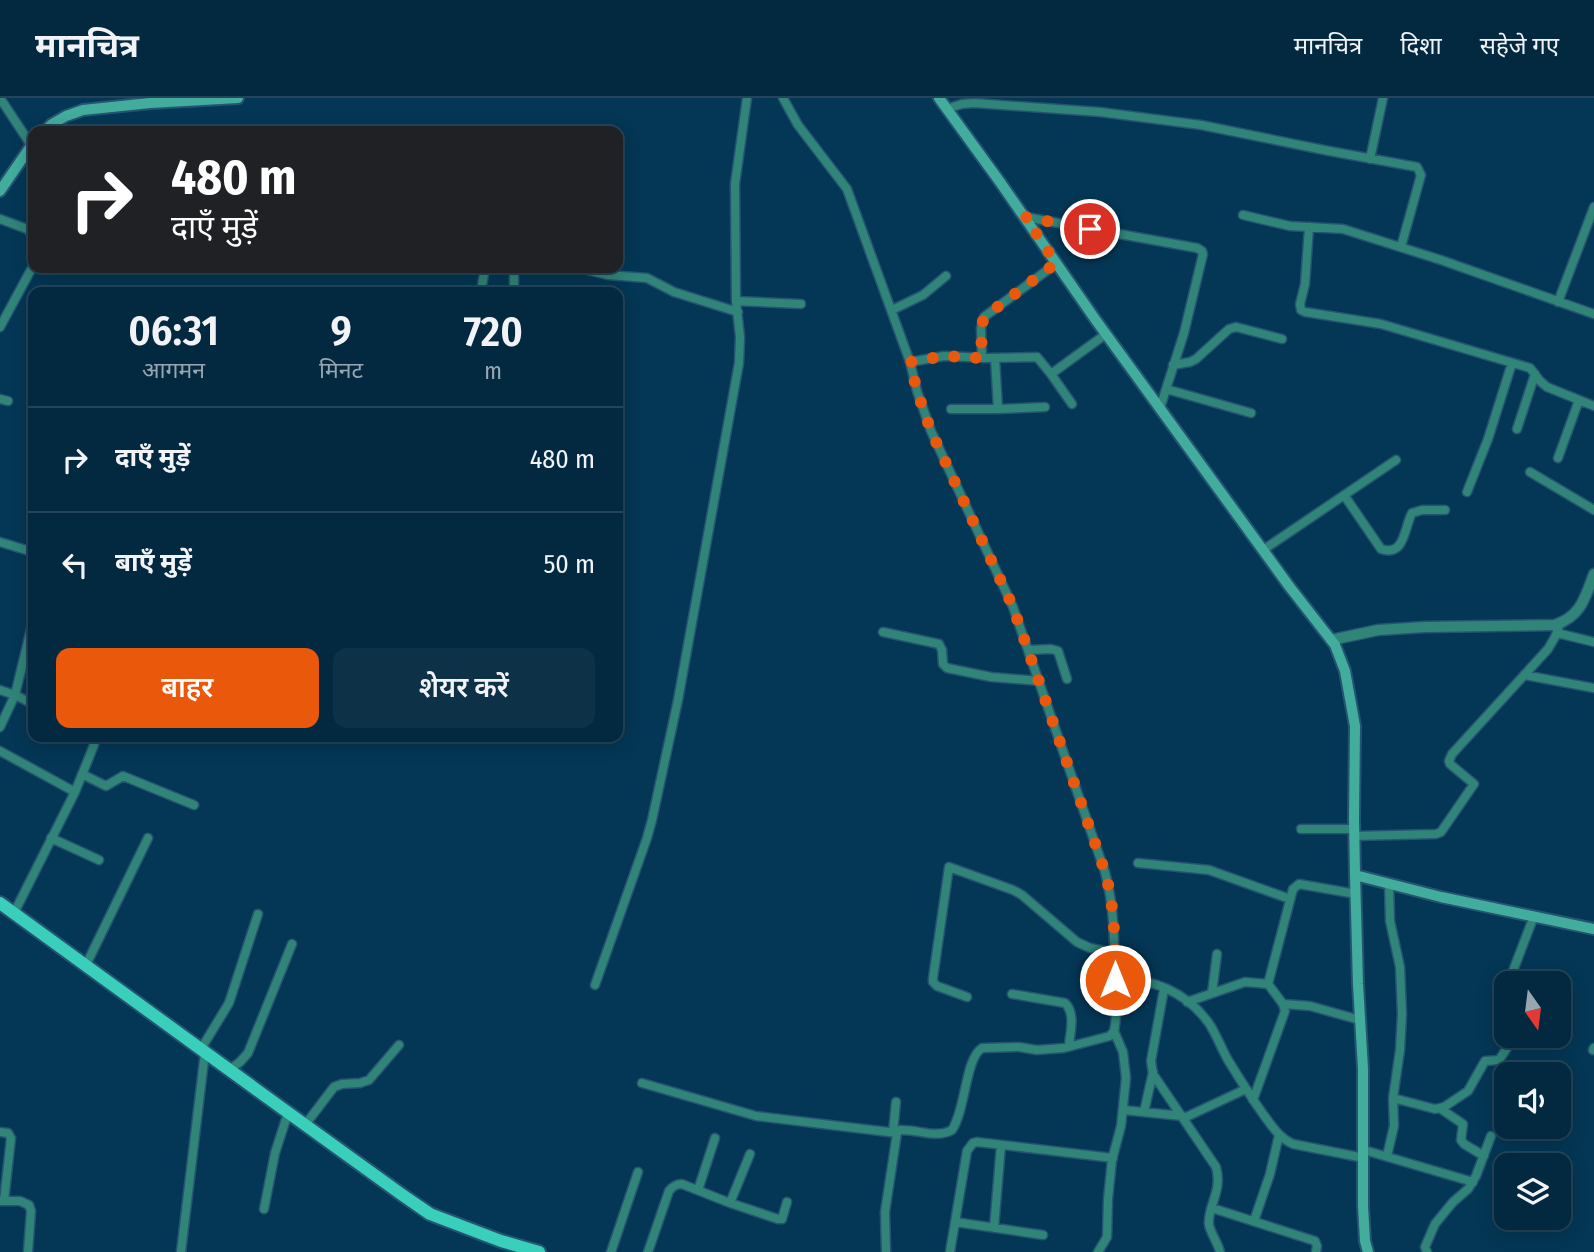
<!DOCTYPE html>
<html lang="hi">
<meta charset="utf-8">
<style>
:root{--surface:#032940;--page:#0d3147;--text:#f1f3f6;--muted:#97a6b1;--line:#244559;--accent:#ea580c}
body{margin:0;font-family:"Fira Sans Condensed","Noto Sans Devanagari",sans-serif;background:var(--page);color:var(--text);height:100vh;display:flex;flex-direction:column;font-size:26px;white-space:nowrap}
*{box-sizing:border-box;margin:0}
p{font-size:23px;color:var(--muted)}
.icon{flex:none;width:38px;height:38px;fill:none;stroke:currentColor;stroke-width:2;stroke-linecap:round;stroke-linejoin:round}
.map{position:relative;flex:1;overflow:hidden}
.details{position:absolute;left:28px;top:189px;width:595px;height:455px;display:flex;flex-direction:column;background:var(--surface);border-radius:14px;box-shadow:0 4px 18px #0003,0 0 0 2px var(--line)}
.details>*{flex:none}
.guide{position:absolute;left:28px;top:28px;width:595px;height:147px;border-radius:14px;box-shadow:0 4px 18px #0003,0 0 0 2px var(--line);background:#202124;color:#fff;overflow:hidden}
.needle{width:46px;rotate:166deg}
.tools{position:absolute;left:1494px;top:873px;display:grid;gap:14px}
.tools a{display:grid;place-items:center;width:77px;height:77px;border-radius:14px;background:var(--surface);box-shadow:0 4px 18px #0003,0 0 0 2px var(--line);font-size:35px}
.pin{position:absolute;display:grid;place-items:center;width:60px;height:60px;color:#fff;margin:-30px;border:4px solid #fff;border-radius:50%;box-shadow:0 2px 7px #0007}
.me{position:absolute;width:77px;margin:-38px;rotate:0deg;stroke-linejoin:round;filter:drop-shadow(0 0 5px #0008)}
.turn{display:flex;align-items:center;gap:24px;height:147px;padding:0 28px;font-size:32px}
.turn .icon{width:91px;height:91px;stroke-width:2.5}
.turn b{display:block;font-size:49px;line-height:60px}
.eta{display:flex;justify-content:space-evenly;align-items:center;height:119px;text-align:center}
.eta b{font-size:42px;font-weight:600;line-height:49px}
.button{display:flex;gap:14px;margin-top:auto;padding:14px 28px}
.button a{flex:1;height:80px;border-radius:14px;background:var(--accent);color:#fff;font-size:28px;font-weight:600;line-height:80px;text-align:center}
.button a+a{background:var(--page);color:var(--text)}
ul{padding:0;list-style:none}
li{display:flex;align-items:center;gap:21px;height:105px;padding:0 28px;border-top:2px solid var(--line)}
li div{flex:1}
li b{display:block;font-size:26px}
li em{font-style:normal}
header{display:flex;align-items:center;gap:42px;box-sizing:border-box;height:98px;padding:0 35px;background:var(--surface);border-bottom:2px solid var(--line)}
header strong{font-size:33px}
nav{display:flex;gap:38px;margin-inline-start:auto;font-size:24px}
.map>svg:first-child{display:block}
.lines{fill:none;stroke-linecap:round;stroke-linejoin:round}
.minor-casing{stroke:#255471;stroke-width:11}
.tertiary-casing{stroke:#255471;stroke-width:13}
.secondary-casing{stroke:#255471;stroke-width:14}
.primary-casing{stroke:#255471;stroke-width:16}
.minor{stroke:#308478;stroke-width:8}
.tertiary{stroke:#308478;stroke-width:10}
.secondary{stroke:#42ad9d;stroke-width:10}
.primary{stroke:#39cfbb;stroke-width:12}
.route{stroke:#ea580c;stroke-width:12;stroke-dasharray:0 21.6}
</style>
<header>
<strong>मानचित्र</strong>
<nav><a>मानचित्र</a><a>दिशा</a><a>सहेजे गए</a></nav>
</header>
<div class="map">
<svg width="1594" height="1154" viewBox="0 0 1594 1154">
<rect width="100%" height="100%" fill="#043755"/>
<g class="lines">
<!-- minor casing -->
<g class="minor-casing">
<path id="minor" d="M 0,0 L 31,47
M 783,0 L 798,27 L 847,91 L 910,264 L 917,293 L 931,333 L 1013,509 L 1105,774 C 1115,811 1114,846 1115,884 C 1115,900 1118,917 1114,933 L 1110,938 L 1064,950 L 1037,952 L 1019,949 L 982,950 C 965,961 966,1011 952,1032 C 936,1041 917,1031 900,1032 L 897,1035 L 885,1114 L 886,1154
M 946,11 L 962,6 L 974,5 L 1100,14 L 1201,27 L 1329,53 L 1417,69 L 1421,77 L 1401,149
M 1370,61 L 1383,0
M 1243,117 L 1290,128 L 1343,131 L 1441,162 L 1594,216
M 1025,119 L 1197,150 L 1202,153 L 1203,156 L 1184,235 L 1160,310
M 0,121 L 27,131 L 33,137
M 1309,129 L 1305,186 L 1300,206 L 1301,212 L 1305,214 L 1381,226 L 1530,270 L 1540,283 L 1547,289 L 1594,308
M 579,170 L 608,177 L 647,180 L 674,194 L 738,214
M 481,194 L 485,170
M 514,194 L 514,170
M 736,203 L 801,206
M 1558,204 L 1594,109
M 892,212 L 923,197 L 946,178
M 0,229 L 33,168
M 982,260 L 981,230 L 984,219 L 1057,165
M 995,260 L 998,311
M 910,264 L 944,258 L 988,260 L 1037,259 L 1051,276 L 1072,306
M 1173,267 L 1190,264 L 1196,261 L 1229,231 L 1236,229 L 1282,241
M 1051,276 L 1106,236
M 1166,291 L 1251,315
M 0,301 L 8,303
M 951,311 L 998,311 L 1045,309
M 1517,331 L 1535,276
M 1558,360 L 1579,302
M 1530,374 L 1594,412
M 1467,394 L 1488,341 L 1512,265
M 1344,397 L 1381,451 C 1405,459 1404,430 1412,415 L 1422,412 L 1445,412
M 0,444 L 33,454
M 1263,452 L 1396,362
M 33,523 L 15,597 L 33,606
M 883,534 L 939,546 L 942,552 L 943,566 L 947,570 L 991,579 L 1040,583
M 1557,535 L 1594,544
M 1029,552 L 1051,551 L 1058,553 L 1067,581
M 1524,577 L 1594,590
M 0,592 L 15,597 L 0,629
M 0,653 L 75,694
M 82,676 L 106,688 L 123,678 L 194,707
M 1301,731 L 1354,731
M 1354,738 L 1436,736 L 1441,734 L 1474,686 L 1450,666 L 1449,663 L 1452,656 L 1548,551 L 1555,539 L 1560,525
M 51,740 L 99,762
M 1138,765 L 1209,772 L 1290,801
M 14,815 L 75,694 L 94,647 L 95,639
M 86,867 L 148,740
M 1115,882 C 1150,878 1187,895 1208,924 C 1216,935 1221,950 1228,962 C 1239,980 1251,999 1263,1016 C 1272,1028 1279,1040 1293,1046 L 1364,1060
M 1508,886 L 1534,818
M 595,887 L 647,740 L 652,722 L 678,602 L 739,265 L 740,239 L 736,203 L 735,86 L 747,0
M 1507,889 L 1504,897 L 1507,906
M 1164,891 L 1151,963 L 1153,976 L 1216,1069 C 1223,1094 1207,1108 1209,1127 C 1211,1136 1218,1145 1220,1154
M 1212,895 L 1217,856
M 1012,896 L 1065,905 C 1076,916 1070,934 1069,948
M 967,899 L 937,888 L 933,884 L 933,880 L 949,769 L 1013,792 L 1022,797 L 1077,844 L 1090,850 L 1115,855
M 1187,904 L 1245,884 L 1268,886
M 1283,906 L 1310,908 L 1360,922
M 201,951 L 229,905 L 258,816
M 1593,952 L 1594,950
M 229,972 L 240,964 L 248,955 L 292,846
M 642,985 L 756,1018 L 897,1035
M 1393,1000 L 1435,1011 L 1444,1009 L 1468,993 L 1485,963 L 1499,962 L 1515,938
M 1253,1002 L 1285,913 L 1283,906 L 1268,886 L 1293,791 L 1299,786 L 1356,796
M 1441,1011 L 1463,1026 L 1461,1042 L 1464,1046 L 1484,1058
M 1123,1012 L 1182,1018
M 1144,1014 L 1153,974
M 1184,1020 L 1246,991
M 305,1027 L 334,989 L 342,986 L 360,985 L 369,982 L 399,947
M 0,1034 L 8,1035 L 11,1040 L 4,1103
M 893,1034 L 896,1004
M 1364,1052 L 1473,1084
M 1387,1058 L 1394,1028 L 1393,1000 L 1400,952 L 1402,916 L 1400,869 L 1390,823 L 1389,786
M 698,1092 L 715,1040
M 0,1103 L 20,1103 L 29,1107 L 31,1113 L 28,1154
M 730,1105 L 750,1056
M 1212,1110 L 1315,1143 L 1317,1148 L 1316,1154
M 264,1111 L 275,1055 L 288,1015
M 1254,1123 L 1270,1076 L 1279,1037
M 955,1124 L 1043,1137
M 994,1130 L 1001,1047
M 181,1154 L 205,954
M 611,1154 L 638,1074
M 648,1154 L 669,1093 C 673,1088 676,1086 682,1086 L 730,1105 L 778,1121 L 782,1121 L 787,1104
M 950,1154 L 967,1053 L 973,1045 L 977,1044 L 1113,1060
M 1098,1154 L 1107,1139 L 1108,1101 L 1112,1062 L 1121,1028 L 1126,980 L 1123,954 L 1114,933
M 1427,1154 L 1425,1149 L 1435,1126 L 1453,1104 L 1468,1091 L 1476,1078 L 1491,1038"/>
</g>
<!-- tertiary casing -->
<g class="tertiary-casing">
<path id="tertiary" d="M 1331,542 L 1378,532 L 1425,529 L 1555,527 C 1581,518 1585,500 1594,476"/>
</g>
<!-- secondary casing -->
<g class="secondary-casing">
<path id="secondary" d="M 939,0 L 1000,84 L 1095,221 L 1289,488 L 1335,547 L 1345,573 L 1355,628 L 1354,721 L 1355,777 L 1441,799 L 1594,831
M 45,33 L 52,26 L 66,18 L 83,12 L 150,5 L 238,0
M 0,93 L 33,45
M 1355,777 L 1358,886 L 1363,971 L 1363,1108 L 1365,1143 L 1368,1154"/>
</g>
<!-- primary casing -->
<g class="primary-casing">
<path id="primary" d="M 0,805 L 279,1008 L 401,1096 L 430,1116 L 501,1143 L 539,1154"/>
</g>
<!-- minor -->
<use href="#minor" class="minor"/>
<!-- tertiary -->
<use href="#tertiary" class="tertiary"/>
<!-- secondary -->
<use href="#secondary" class="secondary"/>
<!-- primary -->
<use href="#primary" class="primary"/>
</g>
<g class="lines">
<!-- route -->
<path class="route" d="M 1090,131 L 1025,119 L 1056,165 L 984,219 L 981,230 L 982,260 L 944,258 L 910,264 L 917,293 L 931,333 L 1013,509 L 1105,774 C 1115,810 1115,845 1115,882"/>
</g>
</svg>
<div class="tools">
<a><svg class="needle" viewBox="-14 -14 28 28"><path d="M0-13l5 13h-10z" fill="#e53935"/><path d="M0 13l5-13h-10z" fill="#97a6b1"/></svg></a>
<a><svg class="icon" aria-label="sound" viewBox="0 0 24 24"><path d="M4 9h4l5-4v14l-5-4H4zM17 9q2 3 0 6"/></svg></a>
<a><svg class="icon" aria-label="layers" viewBox="0 0 24 24"><path d="M12 4l9 5-9 5-9-5zM3 14l9 5 9-5"/></svg></a>
</div>
<div class="pin" style="left:1090px;top:131px;background:#d93025"><svg class="icon" aria-label="arrive" viewBox="0 0 24 24"><path d="M6 21V4h12l-3 4 3 4H6"/></svg></div>
<svg class="me" style="left:1115px;top:882px" viewBox="-20 -20 40 40"><circle r="17" fill="#ea580c" stroke="#fff" stroke-width="3"/><path d="M0-11L8 9 0 5-8 9z" fill="#fff"/></svg>
<div class="guide">
<div class="turn"><svg class="icon" aria-label="right" viewBox="0 0 24 24"><path d="M7 20v-9h11M14 6l5 5-5 5"/></svg><div><b>480 m</b>दाएँ मुड़ें</div></div>
</div>
<section class="details">
<div class="eta">
<div><b>06:31</b><p>आगमन</p></div>
<div><b>9</b><p>मिनट</p></div>
<div><b>720</b><p>m</p></div>
</div>
<ul>
<li><svg class="icon" aria-label="right" viewBox="0 0 24 24"><path d="M7 20v-9h11M14 6l5 5-5 5"/></svg><div><b>दाएँ मुड़ें</b></div><em>480 m</em></li>
<li><svg class="icon" aria-label="left" viewBox="0 0 24 24"><path d="M17 20v-9H6M10 6l-5 5 5 5"/></svg><div><b>बाएँ मुड़ें</b></div><em>50 m</em></li>
</ul>
<div class="button"><a>बाहर</a><a>शेयर करें</a></div>
</section>
</div>
